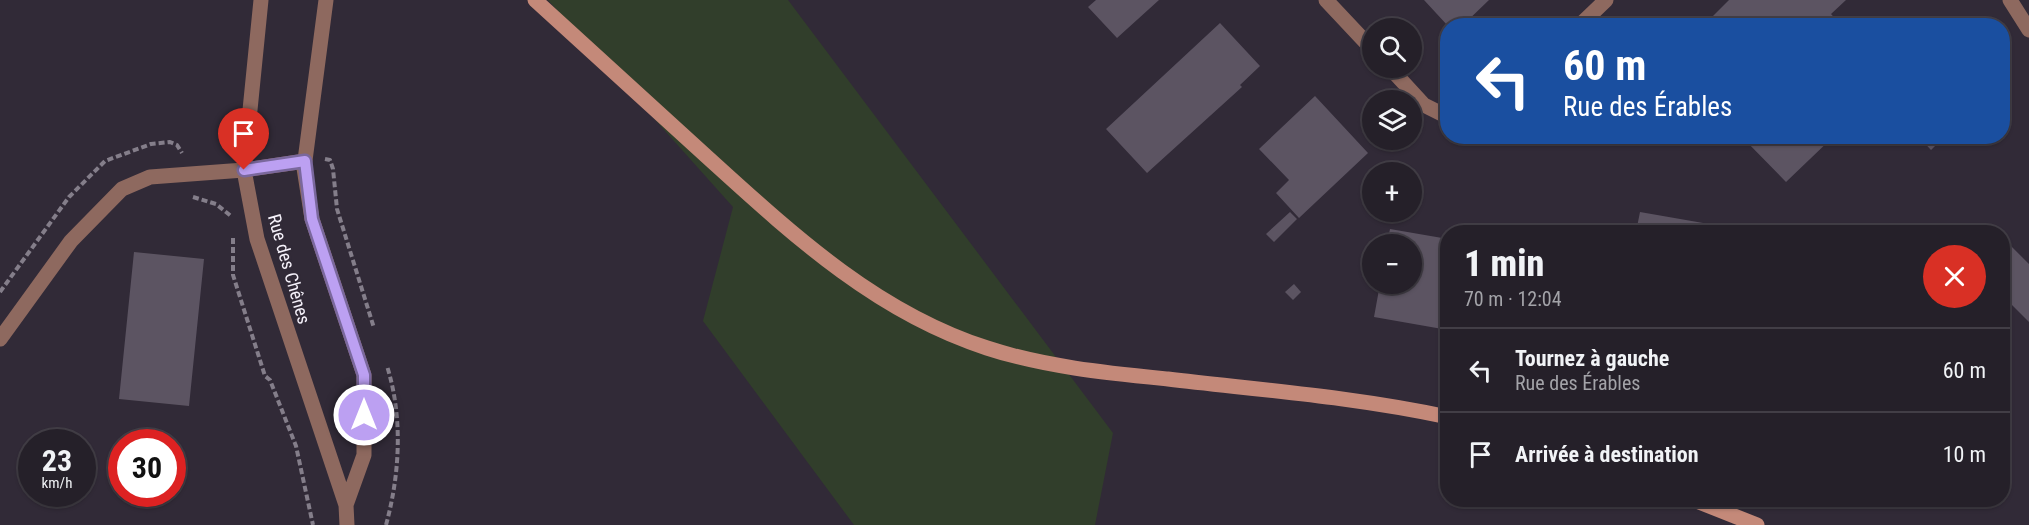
<!DOCTYPE html>
<html lang="fr">
<meta charset="utf-8">
<style>
:root{--surface:#252029;--page:#2d2831;--text:#f1f3f6;--muted:#a3a3a8;--line:#423e46}
body{margin:0;font-family:"Roboto Condensed",sans-serif;background:var(--page);color:var(--text);height:100vh;display:flex;flex-direction:column;font-size:22px;white-space:nowrap}
*{box-sizing:border-box;margin:0}
p{font-size:20px;color:var(--muted)}
.icon{flex:none;width:33px;height:33px;fill:none;stroke:currentColor;stroke-width:2;stroke-linecap:round;stroke-linejoin:round}
.map{position:relative;flex:1;overflow:hidden}
.panel{position:absolute;left:1440px;top:225px;width:570px;height:282px;display:flex;flex-direction:column;background:var(--surface);border-radius:24px;box-shadow:0 2px 4px #0004,0 0 0 2px var(--line)}
.panel>*{flex:none}
.banner{position:absolute;left:1440px;top:18px;width:570px;height:126px;border-radius:24px;box-shadow:0 2px 4px #0004,0 0 0 2px var(--line);background:#1a4fa0;color:#fff;overflow:hidden}
.controls{position:absolute;left:1362px;top:18px;display:grid;gap:12px}
.controls a{display:grid;place-items:center;width:60px;height:60px;border-radius:50%;background:var(--surface);box-shadow:0 2px 4px #0004,0 0 0 2px var(--line);font-size:30px}
.speed{position:absolute;left:18px;top:429px;display:flex;gap:12px;font-size:30px;font-weight:700;text-align:center}
.speed>*{display:grid;place-content:center;width:78px;height:78px;border-radius:50%;background:var(--surface);box-shadow:0 2px 4px #0004,0 0 0 2px var(--line);line-height:1}
.speed small{font-size:15px;font-weight:400}
.speed .limit{border:9px solid #d22;background:#fff;color:#111}
.pin{position:absolute;display:grid;place-items:center;width:51px;height:51px;color:#fff;margin:-62px -26px;border-radius:50% 50% 50% 0;rotate:-45deg;box-shadow:0 0 6px #0007}
.pin .icon{rotate:45deg}
.me{position:absolute;width:66px;margin:-33px;rotate:0deg;stroke-linejoin:round;filter:drop-shadow(0 0 4px #0008)}
.turn{display:flex;align-items:center;gap:21px;height:126px;padding:0 24px;font-size:27px}
.turn .icon{width:78px;height:78px;stroke-width:2.5}
.turn b{display:block;font-size:42px;line-height:51px}
.round{display:grid;place-items:center;flex:none;width:63px;height:63px;border-radius:32px;background:var(--page)}
.head{display:flex;align-items:center;justify-content:space-between;height:102px;padding:0 24px}
h1{font-size:36px;font-weight:800;line-height:45px}
ul{padding:0;list-style:none}
li{display:flex;align-items:center;gap:18px;height:84px;padding:0 24px;border-top:2px solid var(--line)}
li div{flex:1}
li b{display:block;font-size:22px}
li em{font-style:normal}
.map>svg:first-child{display:block}
.green{fill:#313e2b}
.building{fill:#5c5462}
.lines{fill:none;stroke-linecap:round;stroke-linejoin:round}
.path{stroke:#847e8a;stroke-width:4;stroke-dasharray:6 3;stroke-linecap:butt}
.street{stroke:#8e695f;stroke-width:15}
.secondary{stroke:#c48979;stroke-width:15}
.route-casing{stroke:#7a689d;stroke-width:15}
.route{stroke:#bca0f2;stroke-width:10}
.labels{text-anchor:middle;stroke-width:4.5;stroke-linejoin:round;paint-order:stroke}
.street-label{font-size:18px;fill:#f5f1fa;stroke:#312a37}
</style>
<div class="map">
<svg width="2029" height="525" viewBox="0 0 2029 525">
<rect width="100%" height="100%" fill="#312a37"/>
<!-- green -->
<path class="green" d="M 548,0 L 788,0 L 1113,433 L 1095,525 L 854,525 L 703,321 L 733,207 Z"/>
<!-- building -->
<path class="building" d="M 1096,0 L 1159,0 L 1117,38 L 1088,7 Z
M 1424,0 L 1489,0 L 1462,26 L 1448,26 Z
M 1729,0 L 1846,0 L 1831,14 L 1842,26 L 1703,26 Z
M 1220,23 L 1260,66 L 1240,85 L 1242,87 L 1147,173 L 1106,129 Z
M 1315,96 L 1368,153 L 1299,218 L 1276,193 L 1289,180 L 1259,149 Z
M 1741,136 L 1834,136 L 1786,182 Z
M 1918,136 L 1945,136 L 1931,150 Z
M 1290,212 L 1297,219 L 1274,242 L 1266,234 Z
M 1640,212 L 1749,231 L 1749,232 L 1636,232 Z
M 1390,229 L 1448,239 L 1448,330 L 1374,317 L 1380,284 L 1412,284 L 1412,244 L 1387,244 Z
M 2009,244 L 2029,264 L 2029,322 L 2002,295 L 2002,251 Z
M 134,252 L 204,259 L 189,406 L 119,399 Z
M 1294,284 L 1301,292 L 1293,300 L 1285,292 Z"/>
<g class="lines">
<!-- path -->
<path class="path" d="M 325,159 L 330,160 L 333,169 L 337,209 L 374,328
M 193,197 L 216,204 L 231,216
M 233,238 L 233,275 L 265,376 L 270,380 L 296,446 L 313,525
M 0,292 L 69,197 L 105,161 L 151,144 L 170,142 L 177,145 L 182,153
M 386,525 C 400,474 403,417 387,366"/>
<!-- street -->
<path class="street" d="M 261,0 L 244,170 L 257,239 L 346,505 L 347,525
M 326,0 L 304,168 L 312,219 L 364,375 L 364,455 L 346,505
M 1326,0 L 1372,49
M 2010,0 L 2029,30
M 1579,26 L 1606,0
M 1390,68 L 1424,105 L 1448,117
M 0,339 L 71,241 L 122,189 L 150,177 L 244,170 L 305,161"/>
<!-- secondary -->
<path class="secondary" d="M 535,0 C 592,52 648,103 705,155 C 791,233 875,312 987,348 C 1045,367 1108,373 1168,379 C 1261,390 1355,397 1448,417
M 1694,500 L 1757,525"/>
</g>
<g class="lines">
<!-- route casing -->
<g class="route-casing">
<path id="route" d="M 244,170 L 305,161 L 312,219 L 364,375 L 364,415"/>
</g>
<!-- route -->
<use href="#route" class="route"/>
</g>
<g class="labels">
<!-- street labels -->
<g class="street-label">
<text transform="translate(289 269) rotate(74)" y="6">Rue des Chênes</text>
</g>
</g>
</svg>
<div class="controls">
<a><svg class="icon" aria-label="search" viewBox="0 0 24 24"><circle cx="10" cy="10" r="6"/><path d="M15 15l6 6"/></svg></a>
<a><svg class="icon" aria-label="layers" viewBox="0 0 24 24"><path d="M12 4l9 5-9 5-9-5zM3 14l9 5 9-5"/></svg></a>
<a>+</a>
<a>−</a>
</div>
<div class="speed"><div>23<small>km/h</small></div><div class="limit">30</div></div>
<div class="pin" style="left:244px;top:170px;background:#d93025"><svg class="icon" aria-label="arrive" viewBox="0 0 24 24"><path d="M6 21V4h12l-3 4 3 4H6"/></svg></div>
<svg class="me" style="left:364px;top:415px" viewBox="-20 -20 40 40"><circle r="17" fill="#bca0f2" stroke="#fff" stroke-width="3"/><path d="M0-11L8 9 0 5-8 9z" fill="#fff"/></svg>
<div class="banner">
<div class="turn"><svg class="icon" aria-label="left" viewBox="0 0 24 24"><path d="M17 20v-9H6M10 6l-5 5 5 5"/></svg><div><b>60 m</b>Rue des Érables</div></div>
</div>
<section class="panel">
<div class="head"><div><h1>1 min</h1><p>70 m · 12:04</p></div><a class="round" style="background:#d93025;color:#fff"><svg class="icon" aria-label="close" viewBox="0 0 24 24"><path d="M6 6l12 12M18 6L6 18"/></svg></a></div>
<ul>
<li><svg class="icon" aria-label="left" viewBox="0 0 24 24"><path d="M17 20v-9H6M10 6l-5 5 5 5"/></svg><div><b>Tournez à gauche</b><p>Rue des Érables</p></div><em>60 m</em></li>
<li><svg class="icon" aria-label="arrive" viewBox="0 0 24 24"><path d="M6 21V4h12l-3 4 3 4H6"/></svg><div><b>Arrivée à destination</b></div><em>10 m</em></li>
</ul>
</section>
</div>
